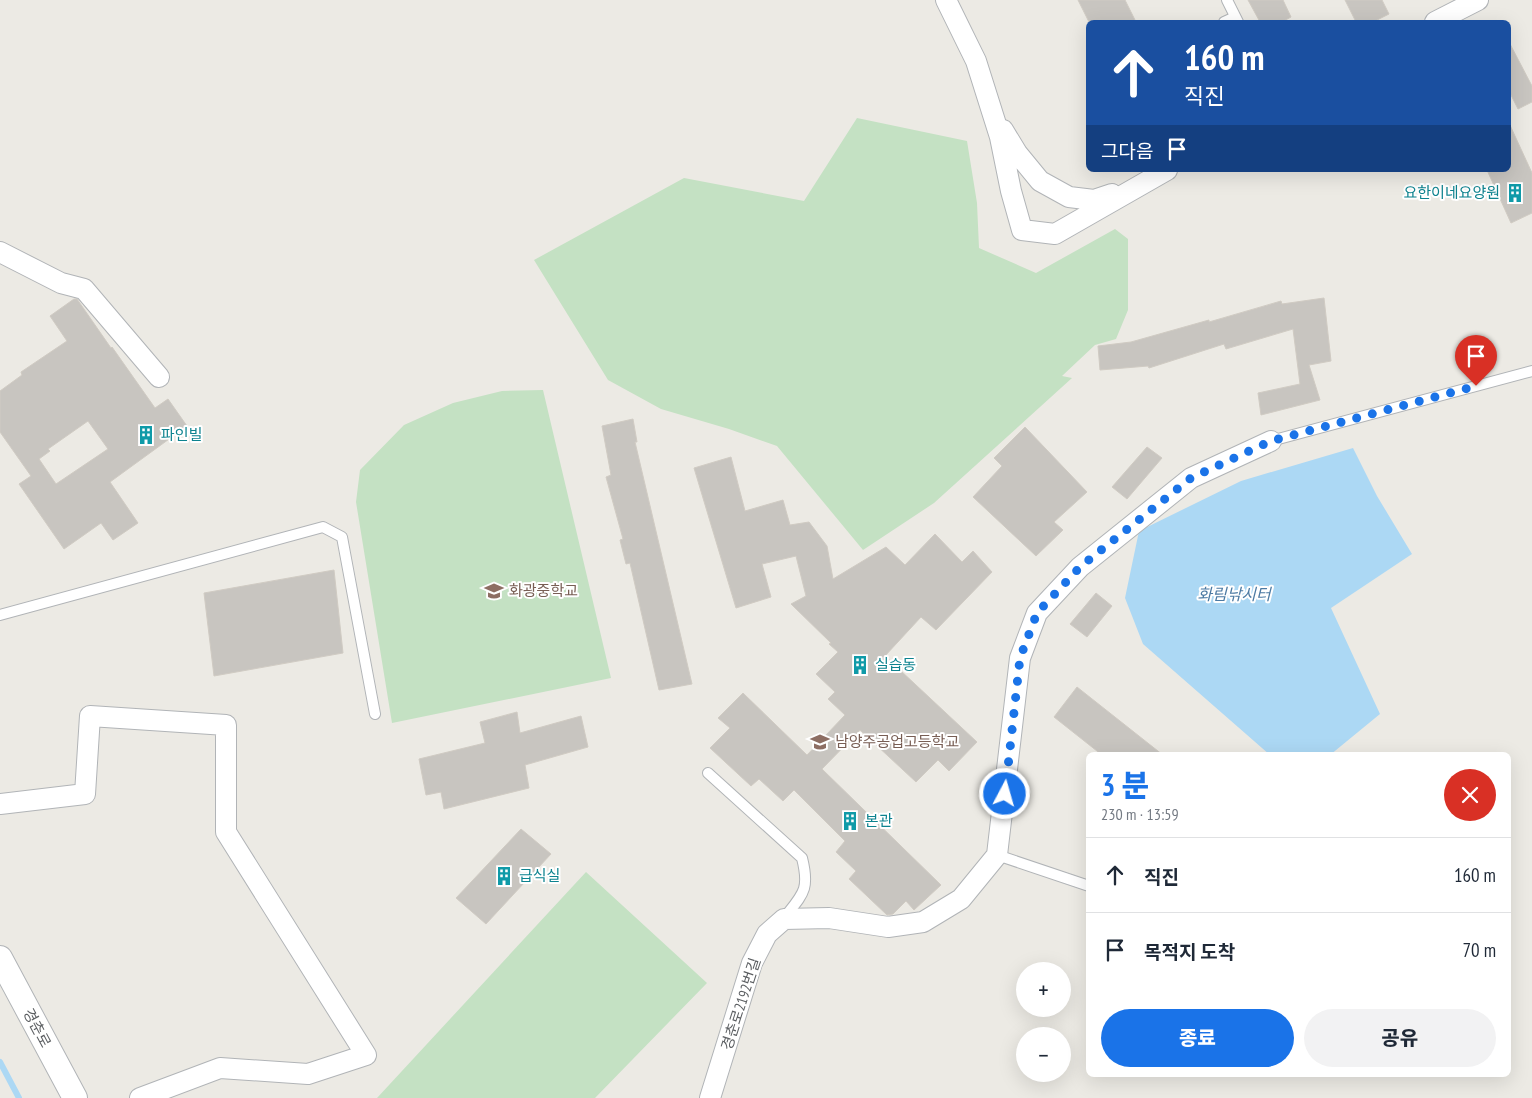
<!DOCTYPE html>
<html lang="ko">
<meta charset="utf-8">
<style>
:root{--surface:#fff;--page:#f2f2f3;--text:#1f2937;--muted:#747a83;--line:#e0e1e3;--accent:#1a73e8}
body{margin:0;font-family:"PT Sans Narrow","Noto Sans KR",sans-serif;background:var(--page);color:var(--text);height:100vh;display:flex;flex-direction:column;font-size:19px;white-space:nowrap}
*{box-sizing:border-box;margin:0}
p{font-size:16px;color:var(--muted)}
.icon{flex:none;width:28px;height:28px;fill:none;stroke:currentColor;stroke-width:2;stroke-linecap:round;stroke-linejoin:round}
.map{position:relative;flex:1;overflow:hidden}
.drawer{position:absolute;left:1086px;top:752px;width:425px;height:325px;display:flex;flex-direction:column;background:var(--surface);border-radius:8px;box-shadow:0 5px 20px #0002}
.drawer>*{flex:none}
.top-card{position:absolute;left:1086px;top:20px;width:425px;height:152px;border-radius:8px;box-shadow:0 5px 20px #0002;background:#1a4fa0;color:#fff;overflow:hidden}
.buttons{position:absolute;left:1016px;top:962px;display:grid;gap:10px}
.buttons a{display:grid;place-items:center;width:55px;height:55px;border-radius:50%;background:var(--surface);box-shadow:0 5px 20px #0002;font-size:25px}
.pin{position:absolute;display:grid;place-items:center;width:42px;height:42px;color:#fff;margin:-51px -21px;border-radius:50% 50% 50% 0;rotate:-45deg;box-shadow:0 0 5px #0007}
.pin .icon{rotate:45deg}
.me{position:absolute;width:55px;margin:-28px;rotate:6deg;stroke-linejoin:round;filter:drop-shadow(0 0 4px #0008)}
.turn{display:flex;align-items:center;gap:18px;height:105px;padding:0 15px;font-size:22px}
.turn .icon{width:65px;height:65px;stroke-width:2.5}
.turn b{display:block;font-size:35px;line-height:42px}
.then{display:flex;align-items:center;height:48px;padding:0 15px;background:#0003;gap:10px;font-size:19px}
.round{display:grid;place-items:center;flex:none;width:52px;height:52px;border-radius:26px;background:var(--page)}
.head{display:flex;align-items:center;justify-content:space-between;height:85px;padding:0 15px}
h1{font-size:30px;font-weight:800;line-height:38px;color:var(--accent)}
.button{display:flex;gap:10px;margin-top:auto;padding:10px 15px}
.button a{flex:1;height:58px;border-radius:30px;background:var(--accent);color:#fff;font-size:20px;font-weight:800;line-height:58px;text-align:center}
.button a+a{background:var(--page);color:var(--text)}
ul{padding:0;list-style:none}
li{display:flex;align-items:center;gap:15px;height:75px;padding:0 15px;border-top:1px solid var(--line)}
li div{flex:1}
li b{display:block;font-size:19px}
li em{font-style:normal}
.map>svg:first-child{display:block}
.green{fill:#c4e1c3}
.water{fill:#acd8f4}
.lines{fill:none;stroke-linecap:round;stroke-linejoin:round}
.stream{stroke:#acd8f4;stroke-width:6}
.building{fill:#c8c5c0;stroke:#d0cbc3;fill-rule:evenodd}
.service-casing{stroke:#b1b4b7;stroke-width:12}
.minor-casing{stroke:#b1b4b7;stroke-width:22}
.tertiary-casing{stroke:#b1b4b7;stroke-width:26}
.service{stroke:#fff;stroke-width:10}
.minor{stroke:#fff;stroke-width:20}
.tertiary{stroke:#fff;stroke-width:24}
.route{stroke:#1a73e8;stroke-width:9;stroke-dasharray:0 16.2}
.labels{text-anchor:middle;stroke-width:4;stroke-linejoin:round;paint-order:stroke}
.culture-label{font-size:15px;fill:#0d838f;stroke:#fff;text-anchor:start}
.education-label{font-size:15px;fill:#785e54;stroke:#fff;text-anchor:start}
.street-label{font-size:15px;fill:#5c5f62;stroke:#fff}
.water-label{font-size:16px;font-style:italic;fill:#4c7aa3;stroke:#fff}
</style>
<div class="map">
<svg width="1532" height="1098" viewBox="0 0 1532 1098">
<rect width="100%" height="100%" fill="#eceae4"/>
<!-- green -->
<path class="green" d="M 857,118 L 967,141 L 977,203 L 979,248 L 1036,273 L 1115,229 L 1128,239 L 1128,310 L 1116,339 L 1095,345 L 1062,376 L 1072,378 L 934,503 L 863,550 L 777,446 L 729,429 L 661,409 L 608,380 L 534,260 L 684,178 L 804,201 Z
M 543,390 L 611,678 L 392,723 L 356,502 L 360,470 L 404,425 L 453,403 L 502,391 Z
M 586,872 L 707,983 L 595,1098 L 377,1098 Z"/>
<!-- water -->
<path class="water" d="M 1353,448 L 1377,496 L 1412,554 L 1331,608 L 1380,714 L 1330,755 L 1270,755 L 1143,644 L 1125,598 L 1139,531 L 1241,481 Z"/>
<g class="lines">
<!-- stream -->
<path class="stream" d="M 0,1062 L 19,1098"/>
</g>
<!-- building -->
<path class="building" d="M 1078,0 L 1125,0 L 1136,22 L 1089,22 Z
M 1248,0 L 1283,0 L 1291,17 L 1282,22 L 1260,22 Z
M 1345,0 L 1382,0 L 1389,14 L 1373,22 L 1356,22 Z
M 1509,42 L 1532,86 L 1532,102 L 1518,109 L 1509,91 Z
M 1509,123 L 1532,173 L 1532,213 L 1511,223 L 1487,170 L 1509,170 Z
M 1324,298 L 1331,361 L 1309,365 L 1320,400 L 1261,415 L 1258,393 L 1300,384 L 1293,329 L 1226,349 L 1224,344 L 1149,368 L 1148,366 L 1100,370 L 1098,346 L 1131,342 L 1209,320 L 1209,322 L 1281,301 L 1282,304 Z
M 74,299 L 77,299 L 111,348 L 112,347 L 155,408 L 168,399 L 187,426 L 110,482 L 138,523 L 113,540 L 101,523 L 64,549 L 19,484 L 31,476 L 0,432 L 0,391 L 22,375 L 21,372 L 67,341 L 50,316 ZM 88,421 L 108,449 L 56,484 L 39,459 L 50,451 L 48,449 Z
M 633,419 L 637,442 L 635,442 L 692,684 L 659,690 L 630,563 L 626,564 L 620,540 L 623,539 L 606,477 L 611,475 L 602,426 Z
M 1025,427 L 1087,492 L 1054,522 L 1063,530 L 1036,556 L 973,497 L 1002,466 L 994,458 Z
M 1147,447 L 1162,458 L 1127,499 L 1112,487 Z
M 731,457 L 745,511 L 783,500 L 790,525 L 809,522 L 827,546 L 833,579 L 886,547 L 905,565 L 935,534 L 962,562 L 973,551 L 992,572 L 936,630 L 921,617 L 885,656 L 977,742 L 949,771 L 938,760 L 916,782 L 860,730 L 822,769 L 941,885 L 914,910 L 906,901 L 893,914 L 887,915 L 849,879 L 856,871 L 836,852 L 845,841 L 794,790 L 783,801 L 759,779 L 751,786 L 710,748 L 730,728 L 718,718 L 743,693 L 807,755 L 845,715 L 828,699 L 835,692 L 816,674 L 838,652 L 829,644 L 831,643 L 791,604 L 806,596 L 796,556 L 762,564 L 771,597 L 736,608 L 694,468 Z
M 334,570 L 343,653 L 214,676 L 204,593 Z
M 1096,593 L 1112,606 L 1087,637 L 1070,624 Z
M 1077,687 L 1163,755 L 1102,755 L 1054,717 Z
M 517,712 L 520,733 L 581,716 L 588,747 L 525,765 L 529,788 L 444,809 L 441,792 L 426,795 L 419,759 L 485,743 L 480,722 Z
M 521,829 L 551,854 L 486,924 L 456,898 Z"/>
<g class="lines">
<!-- service casing -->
<g class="service-casing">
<path id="service" d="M 1227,0 L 1238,22
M 1224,22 L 1235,17
M 1271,441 L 1532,371
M 0,615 L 323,527 L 342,537 L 375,714
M 708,773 L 802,858 C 810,890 803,894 784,918
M 997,855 L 1089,886"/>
</g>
<!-- minor casing -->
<g class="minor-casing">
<path id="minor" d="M 946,0 L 976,61 L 1000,137 L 1011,191 L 1022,230 L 1055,234 L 1167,170
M 1435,22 L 1478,0
M 1003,130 L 1017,153 L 1040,181 L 1069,197 L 1094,200 L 1112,194
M 0,252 L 61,283 L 84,289 L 159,377
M 0,804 L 85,794 L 90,716 L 226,725 L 226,832 L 366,1055 L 308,1074 L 220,1068 L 140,1098
M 710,1098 L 752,963 L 767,934 L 784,919 L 829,918 L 888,927 L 923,922 L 961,899 L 997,855 L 1020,658 L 1037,613 L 1080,567 L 1191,478 L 1271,441"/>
</g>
<!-- tertiary casing -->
<g class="tertiary-casing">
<path id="tertiary" d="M 0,958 L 75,1098"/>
</g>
<!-- service -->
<use href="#service" class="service"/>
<!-- minor -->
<use href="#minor" class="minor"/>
<!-- tertiary -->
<use href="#tertiary" class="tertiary"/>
</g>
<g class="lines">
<!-- route -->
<path class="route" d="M 1005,794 L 1020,658 L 1037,613 L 1080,567 L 1191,478 L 1271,441 L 1476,386"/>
</g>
<!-- icons -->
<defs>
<g id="building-bare" transform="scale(1.5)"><path d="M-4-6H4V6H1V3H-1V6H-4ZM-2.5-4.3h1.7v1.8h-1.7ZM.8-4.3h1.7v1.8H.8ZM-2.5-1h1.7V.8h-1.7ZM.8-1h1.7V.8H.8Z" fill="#0f9aa8" stroke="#fff" stroke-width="2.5" paint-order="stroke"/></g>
<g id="school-bare" transform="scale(1.5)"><path d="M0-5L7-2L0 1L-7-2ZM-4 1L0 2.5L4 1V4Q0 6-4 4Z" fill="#8d6e63" stroke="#fff" stroke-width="2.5" paint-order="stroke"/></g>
</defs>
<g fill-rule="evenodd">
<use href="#building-bare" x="1515" y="193"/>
<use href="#building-bare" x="146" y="435"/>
<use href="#school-bare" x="494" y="591"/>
<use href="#building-bare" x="860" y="665"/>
<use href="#school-bare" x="820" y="742"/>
<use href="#building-bare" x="850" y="821"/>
<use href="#building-bare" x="504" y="876"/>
</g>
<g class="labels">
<!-- culture labels -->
<g class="culture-label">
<text x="1500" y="198" text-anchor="end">요한이네요양원</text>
<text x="161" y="440">파인빌</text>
<text x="875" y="670">실습동</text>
<text x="865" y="826">본관</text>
<text x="519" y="881">급식실</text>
</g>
<!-- education labels -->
<g class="education-label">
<text x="509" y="596">화광중학교</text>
<text x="835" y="747">남양주공업고등학교</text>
</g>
<!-- street labels -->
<g class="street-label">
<text transform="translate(741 1004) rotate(-72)" y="5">경춘로2192번길</text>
<text transform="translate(37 1028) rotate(62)" y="5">경춘로</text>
</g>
<!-- water labels -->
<g class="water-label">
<text x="1234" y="600">화림낚시터</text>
</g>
</g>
</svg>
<div class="buttons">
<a>+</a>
<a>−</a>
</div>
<div class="pin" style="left:1476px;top:386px;background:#d93025"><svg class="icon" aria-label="arrive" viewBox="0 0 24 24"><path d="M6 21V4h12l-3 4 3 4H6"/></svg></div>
<svg class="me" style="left:1005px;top:794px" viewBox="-20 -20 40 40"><circle r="17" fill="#1a73e8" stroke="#fff" stroke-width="3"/><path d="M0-11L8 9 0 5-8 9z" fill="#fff"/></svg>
<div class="top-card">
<div class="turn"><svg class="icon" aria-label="ahead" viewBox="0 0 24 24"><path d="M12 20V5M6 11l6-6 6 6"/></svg><div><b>160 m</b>직진</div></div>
<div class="then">그다음<svg class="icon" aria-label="arrive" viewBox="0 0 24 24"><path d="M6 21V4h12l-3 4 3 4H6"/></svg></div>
</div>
<section class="drawer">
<div class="head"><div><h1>3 분</h1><p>230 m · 13:59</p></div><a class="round" style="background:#d93025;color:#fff"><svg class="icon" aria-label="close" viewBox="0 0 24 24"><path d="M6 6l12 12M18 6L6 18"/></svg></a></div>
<ul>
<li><svg class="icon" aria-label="ahead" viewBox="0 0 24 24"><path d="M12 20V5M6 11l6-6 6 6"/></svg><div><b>직진</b></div><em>160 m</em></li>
<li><svg class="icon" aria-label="arrive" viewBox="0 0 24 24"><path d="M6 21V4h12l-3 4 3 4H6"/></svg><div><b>목적지 도착</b></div><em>70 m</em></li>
</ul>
<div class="button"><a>종료</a><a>공유</a></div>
</section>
</div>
